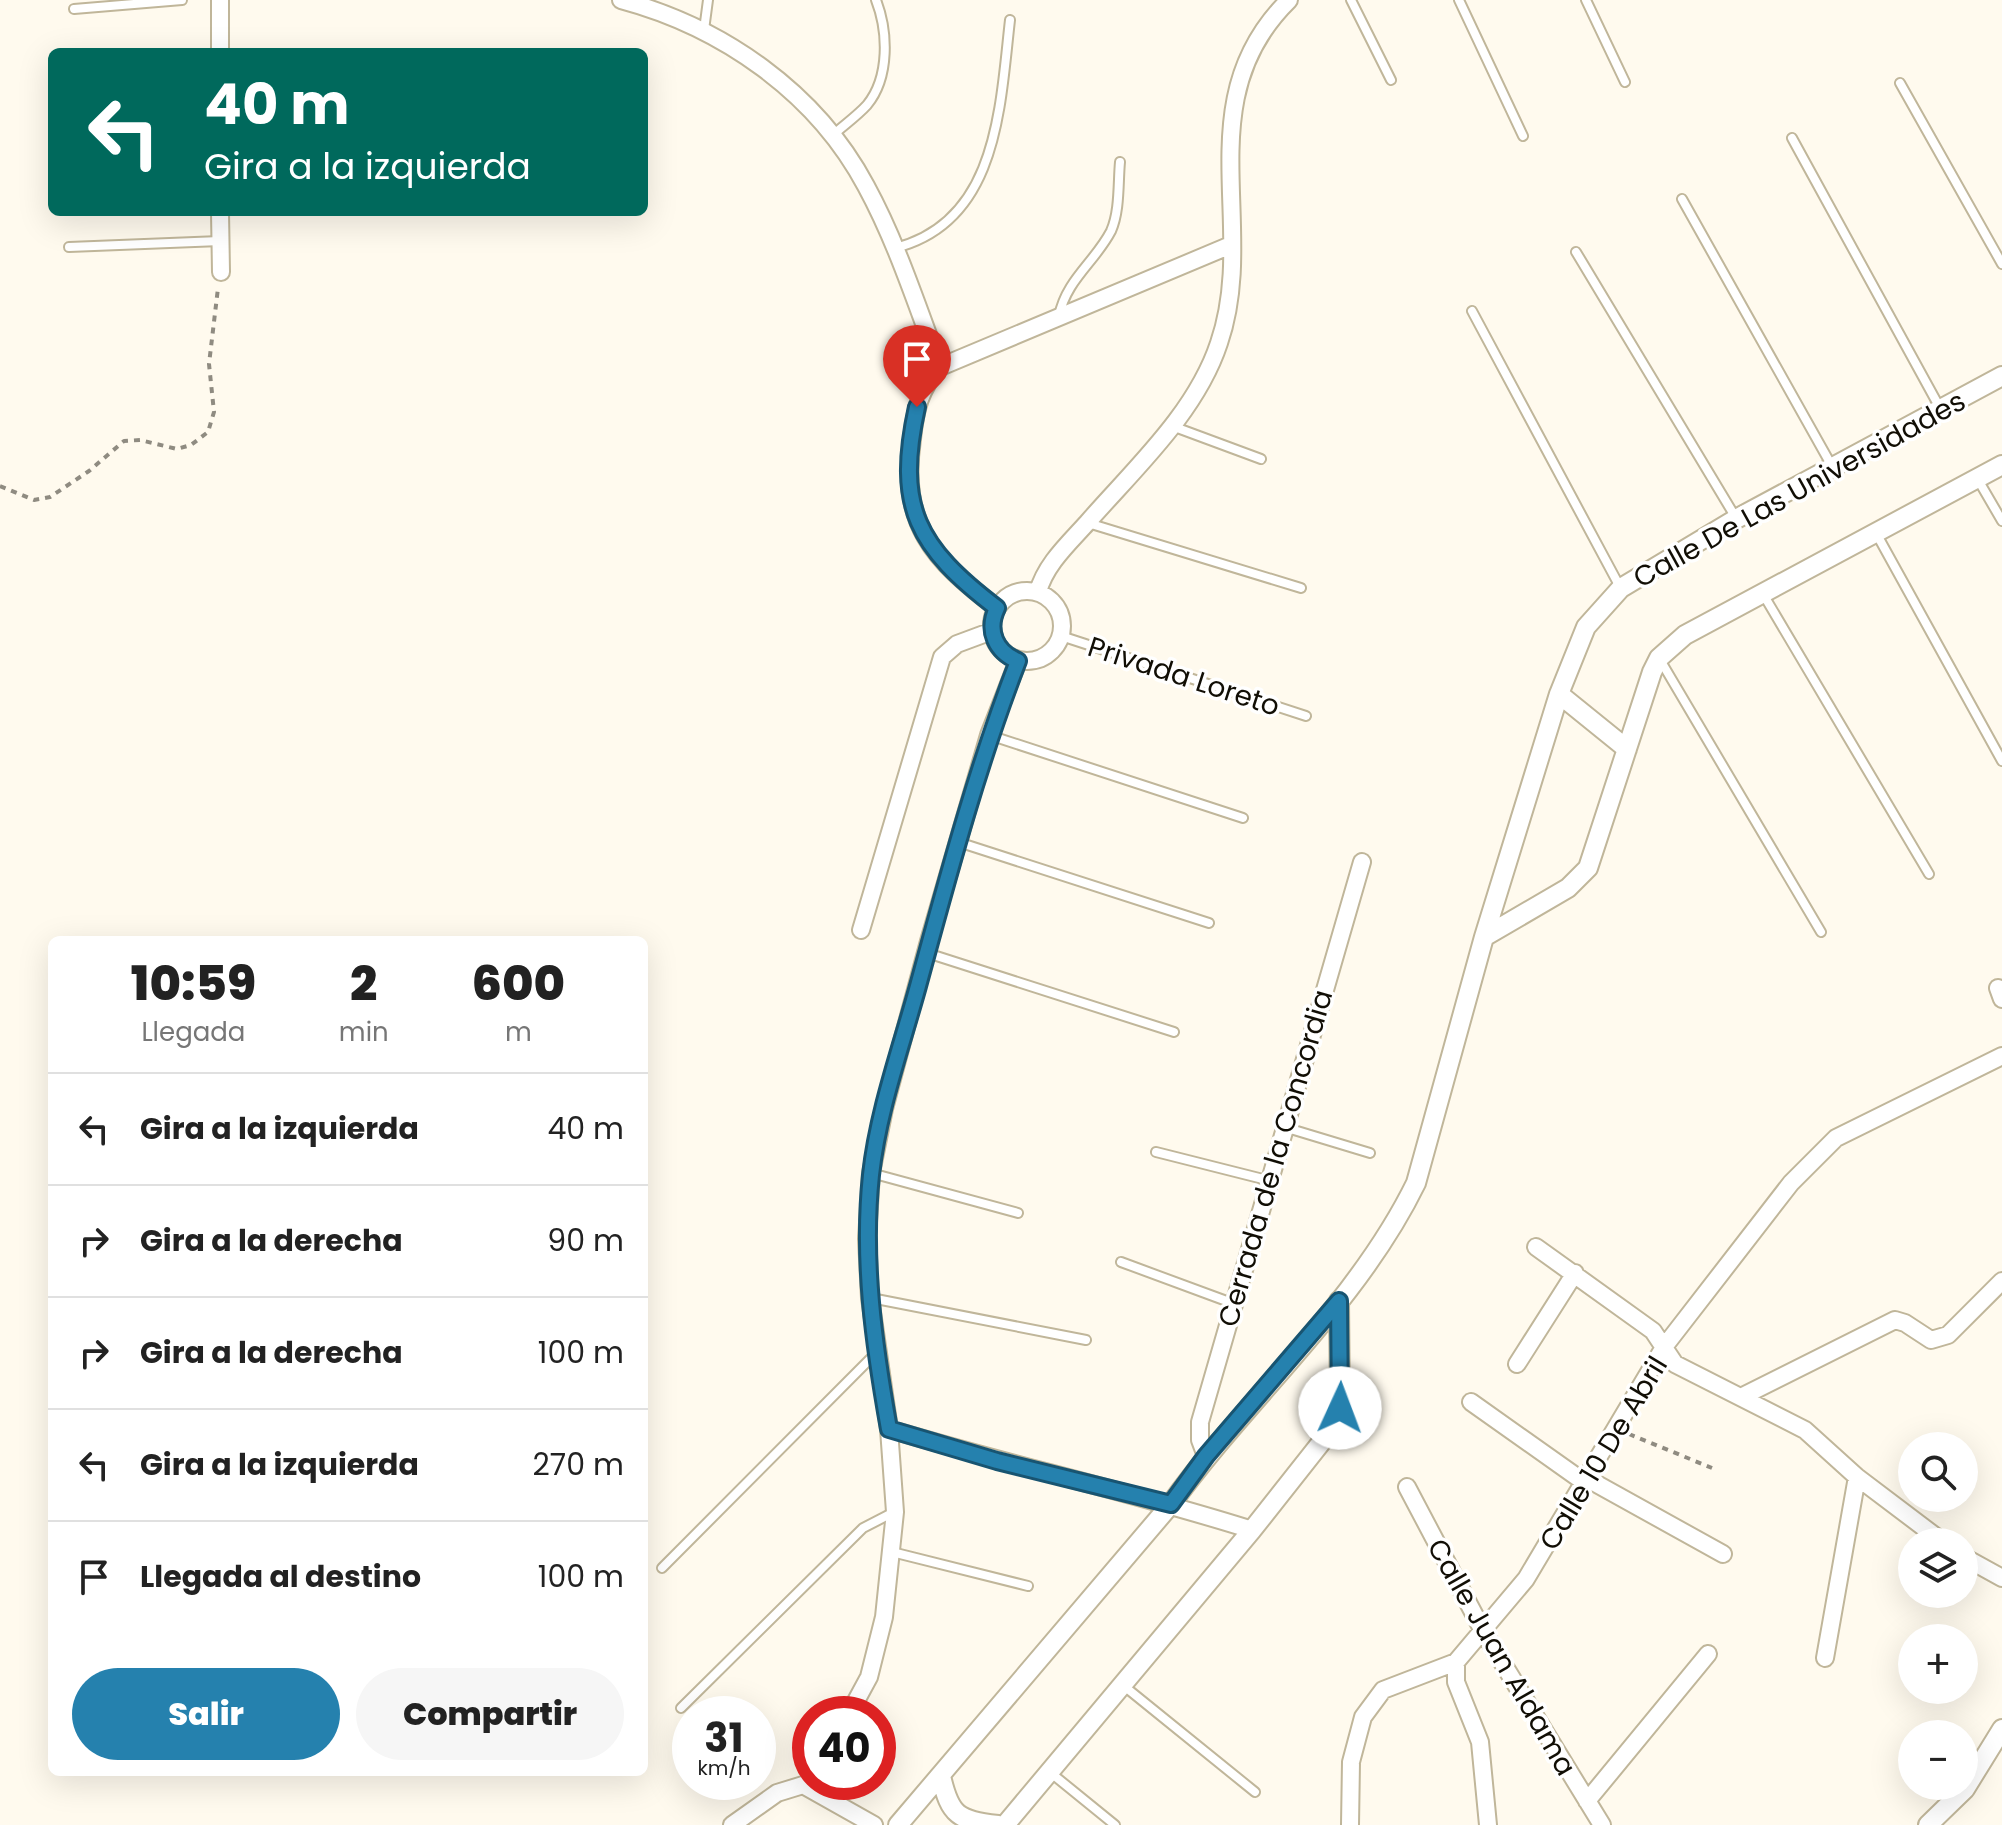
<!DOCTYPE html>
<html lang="es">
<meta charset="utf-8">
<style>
:root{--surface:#fff;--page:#f6f6f6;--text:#222;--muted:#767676;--line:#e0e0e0;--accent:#2581ae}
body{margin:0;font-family:Poppins,sans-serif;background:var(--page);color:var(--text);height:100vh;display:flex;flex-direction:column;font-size:30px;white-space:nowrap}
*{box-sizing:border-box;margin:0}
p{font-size:26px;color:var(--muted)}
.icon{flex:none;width:44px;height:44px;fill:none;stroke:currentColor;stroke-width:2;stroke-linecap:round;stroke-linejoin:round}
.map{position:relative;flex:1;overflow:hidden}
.panel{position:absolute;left:48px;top:936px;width:600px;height:840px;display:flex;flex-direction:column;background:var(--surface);border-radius:12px;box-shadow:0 8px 32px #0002}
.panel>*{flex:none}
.hud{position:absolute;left:48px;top:48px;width:600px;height:168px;border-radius:12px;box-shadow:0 8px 32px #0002;background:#00695c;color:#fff;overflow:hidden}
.fabs{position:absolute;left:1898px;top:1432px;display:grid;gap:16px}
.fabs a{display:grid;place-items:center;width:80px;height:80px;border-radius:50%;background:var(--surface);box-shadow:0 8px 32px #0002;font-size:40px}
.speed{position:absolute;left:672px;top:1696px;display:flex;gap:16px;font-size:40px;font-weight:700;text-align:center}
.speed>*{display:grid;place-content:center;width:104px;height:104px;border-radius:50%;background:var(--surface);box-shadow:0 8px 32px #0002;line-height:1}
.speed small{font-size:20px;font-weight:400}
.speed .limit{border:12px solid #d22;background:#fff;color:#111}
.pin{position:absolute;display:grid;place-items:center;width:68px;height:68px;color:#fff;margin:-82px -34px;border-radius:50% 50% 50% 0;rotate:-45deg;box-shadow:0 0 8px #0007}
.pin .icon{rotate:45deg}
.me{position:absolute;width:88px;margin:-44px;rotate:2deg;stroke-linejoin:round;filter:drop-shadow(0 0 6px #0008)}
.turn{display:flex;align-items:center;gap:28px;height:168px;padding:0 24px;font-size:36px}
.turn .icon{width:104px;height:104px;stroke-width:2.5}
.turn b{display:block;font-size:56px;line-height:68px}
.eta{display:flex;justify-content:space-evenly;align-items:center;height:136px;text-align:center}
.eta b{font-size:48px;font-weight:800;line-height:56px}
.action{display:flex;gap:16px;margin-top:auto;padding:16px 24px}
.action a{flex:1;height:92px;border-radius:48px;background:var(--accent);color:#fff;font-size:32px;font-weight:800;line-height:92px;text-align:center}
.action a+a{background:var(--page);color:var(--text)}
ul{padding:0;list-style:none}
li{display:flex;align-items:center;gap:24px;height:112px;padding:0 24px;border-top:2px solid var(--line)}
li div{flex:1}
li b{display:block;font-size:30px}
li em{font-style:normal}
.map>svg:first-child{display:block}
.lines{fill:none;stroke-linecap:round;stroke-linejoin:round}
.service-casing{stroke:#c0b69a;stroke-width:12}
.minor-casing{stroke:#c0b69a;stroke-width:20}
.tertiary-casing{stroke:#c0b69a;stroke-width:22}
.path{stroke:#8f8b81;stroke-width:4;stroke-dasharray:6 6;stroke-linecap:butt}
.service{stroke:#fff;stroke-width:8}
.minor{stroke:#fff;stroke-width:16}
.tertiary{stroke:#fff;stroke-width:18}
.route-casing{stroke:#185471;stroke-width:20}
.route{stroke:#2581ae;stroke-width:14}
.labels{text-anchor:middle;stroke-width:7;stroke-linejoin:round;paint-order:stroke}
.street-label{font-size:28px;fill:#110e05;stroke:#fff}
</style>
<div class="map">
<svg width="2002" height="1825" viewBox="0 0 2002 1825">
<rect width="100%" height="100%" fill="#fffaee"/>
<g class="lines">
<!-- service casing -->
<g class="service-casing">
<path id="service" d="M 1351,0 L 1391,80
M 1459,0 L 1523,136
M 1586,0 L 1625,82
M 74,9 L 182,0
M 704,30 L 708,0
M 1900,83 L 2002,264
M 833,135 C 844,125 857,116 867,105 C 890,77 888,31 876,0
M 1792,138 L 1940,408
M 1682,199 L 1833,468
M 69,247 L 220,241
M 895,248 C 998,222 1000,107 1010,20
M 1576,252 L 1736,518
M 1472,311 L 1620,587
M 1059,316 C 1066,280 1095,262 1111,231 C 1120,211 1118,183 1120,162
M 1172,426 L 1261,459
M 1977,478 L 2002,521
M 1088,523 L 1301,588
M 1876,533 L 2002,761
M 1763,594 L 1929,874
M 1061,636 L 1306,716
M 1659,658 L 1821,932
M 989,735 L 1243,818
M 958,842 L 1209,923
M 927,953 L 1174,1032
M 1284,1127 L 1370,1153
M 1156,1152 L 1267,1180
M 871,1173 L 1018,1213
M 1121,1262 L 1232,1303
M 871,1298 L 1086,1340
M 892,1552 L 1028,1586
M 662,1568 L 876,1353
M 1124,1686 L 1255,1792
M 681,1708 L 863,1528 L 894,1512
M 1051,1773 L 1115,1825"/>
</g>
<!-- minor casing -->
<g class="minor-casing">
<path id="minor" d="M 220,0 L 220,52
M 621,0 C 722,27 816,92 866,186 C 897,243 917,306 940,367
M 220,212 L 221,272
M992 626a35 35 0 1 1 70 0a35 35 0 1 1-70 0Z
M 1038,592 C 1045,565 1068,544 1087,523 C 1134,469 1196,413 1219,343 C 1259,227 1186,101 1289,0
M 997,608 C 932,559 900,524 912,439 C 915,410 920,388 940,367 L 1231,245
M 861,930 L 942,657 L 957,644 L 992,631
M 1998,988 L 2002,999
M 1536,1247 L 1653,1331 L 1675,1364 L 1805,1430 L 1857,1477 L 1943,1542
M 1517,1364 L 1575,1273
M 1743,1396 L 1895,1320 L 1905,1323 L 1931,1340 L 1948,1335 L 2002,1281
M 1471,1402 L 1584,1482
M 889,1429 C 1010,1465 1132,1492 1252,1530
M 1206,1456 L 1200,1440 L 1200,1422 L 1362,862
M 1586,1478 L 1723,1554
M 1407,1487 L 1483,1631 L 1602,1825
M 1964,1557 L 2002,1578
M 1825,1658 L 1857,1477
M 1456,1662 L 1456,1682 L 1480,1742 L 1488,1825
M 849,1714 L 869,1677 L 884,1617 L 895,1512 L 889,1429 L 870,1298 L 867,1239 L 871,1173 L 884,1109 L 929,941 L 989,735 L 1018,661
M 1587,1801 L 1708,1654
M 732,1825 L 777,1793 L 803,1785 L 874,1825
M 1350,1825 L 1351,1762 L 1363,1717 L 1383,1690 L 1456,1662 L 1526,1579 L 1664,1347 L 1791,1183 L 1836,1138 L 2002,1056"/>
</g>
<!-- tertiary casing -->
<g class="tertiary-casing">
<path id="tertiary" d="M 1559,694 L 1627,749
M 1484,937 L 1568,888 L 1588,868 L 1652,672 L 1659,658 L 1685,635 L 2002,465
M 941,1776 C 950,1816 958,1820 998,1825
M 898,1825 L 1171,1504 C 1249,1396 1357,1304 1416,1183 L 1484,937 L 1559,694 L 1586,627 L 1621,588 L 1736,519 L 2002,376
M 1005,1825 L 1252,1530 L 1331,1430 L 1340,1408 L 1339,1301
M 1928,1825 L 1965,1789 L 2002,1729"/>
</g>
<!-- path -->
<path class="path" d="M 0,486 L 34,500 L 50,497 L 89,471 L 124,441 L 140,440 L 177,449 L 191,445 L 208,432 L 214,412 L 209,364 L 218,288
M 1629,1434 L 1712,1468"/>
<!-- service -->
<use href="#service" class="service"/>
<!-- minor -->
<use href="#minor" class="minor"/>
<!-- tertiary -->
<use href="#tertiary" class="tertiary"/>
</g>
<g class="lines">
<!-- route casing -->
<g class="route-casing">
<path id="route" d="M 917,407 C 895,507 917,547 997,608 C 986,631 996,652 1018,661 C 977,767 948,876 918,986 C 901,1048 878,1111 871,1175 C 862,1260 874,1345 889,1429 L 997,1461 L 1171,1504 L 1206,1456 L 1339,1301 L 1340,1408"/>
</g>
<!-- route -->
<use href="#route" class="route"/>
</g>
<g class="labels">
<!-- street labels -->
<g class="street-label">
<text transform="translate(1799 489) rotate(-29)" y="10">Calle De Las Universidades</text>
<text transform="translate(1184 676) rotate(18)" y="10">Privada Loreto</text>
<text transform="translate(1275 1158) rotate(-74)" y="10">Cerrada de la Concordia</text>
<text transform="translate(1603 1453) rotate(-59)" y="10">Calle 10 De Abril</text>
<text transform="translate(1502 1657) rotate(60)" y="10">Calle Juan Aldama</text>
</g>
</g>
</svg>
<div class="fabs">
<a><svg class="icon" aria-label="search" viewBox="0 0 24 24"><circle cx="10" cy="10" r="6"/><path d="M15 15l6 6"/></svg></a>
<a><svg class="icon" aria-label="layers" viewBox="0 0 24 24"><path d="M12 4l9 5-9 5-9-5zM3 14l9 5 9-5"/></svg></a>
<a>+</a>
<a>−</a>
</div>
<div class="speed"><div>31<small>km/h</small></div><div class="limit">40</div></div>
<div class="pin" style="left:917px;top:407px;background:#d93025"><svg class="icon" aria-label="arrive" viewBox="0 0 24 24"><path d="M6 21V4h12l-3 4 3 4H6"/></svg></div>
<svg class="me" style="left:1340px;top:1408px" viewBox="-20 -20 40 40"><circle r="19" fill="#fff"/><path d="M0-13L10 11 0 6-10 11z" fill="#2581ae"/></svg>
<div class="hud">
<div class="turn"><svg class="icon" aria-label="left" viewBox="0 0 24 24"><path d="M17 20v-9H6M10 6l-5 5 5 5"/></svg><div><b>40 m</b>Gira a la izquierda</div></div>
</div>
<section class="panel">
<div class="eta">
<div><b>10:59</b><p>Llegada</p></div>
<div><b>2</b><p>min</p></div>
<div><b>600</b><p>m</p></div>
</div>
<ul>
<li><svg class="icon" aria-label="left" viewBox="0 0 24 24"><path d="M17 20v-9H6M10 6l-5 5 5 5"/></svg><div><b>Gira a la izquierda</b></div><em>40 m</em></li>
<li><svg class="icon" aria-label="right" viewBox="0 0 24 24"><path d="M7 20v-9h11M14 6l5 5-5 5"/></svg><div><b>Gira a la derecha</b></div><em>90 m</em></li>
<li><svg class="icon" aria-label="right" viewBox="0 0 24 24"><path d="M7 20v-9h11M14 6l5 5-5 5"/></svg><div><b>Gira a la derecha</b></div><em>100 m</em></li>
<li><svg class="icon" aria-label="left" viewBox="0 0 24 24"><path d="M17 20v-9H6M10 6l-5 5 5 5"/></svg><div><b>Gira a la izquierda</b></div><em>270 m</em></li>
<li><svg class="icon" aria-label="arrive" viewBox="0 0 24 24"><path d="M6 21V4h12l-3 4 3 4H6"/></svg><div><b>Llegada al destino</b></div><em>100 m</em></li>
</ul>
<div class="action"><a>Salir</a><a>Compartir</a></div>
</section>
</div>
